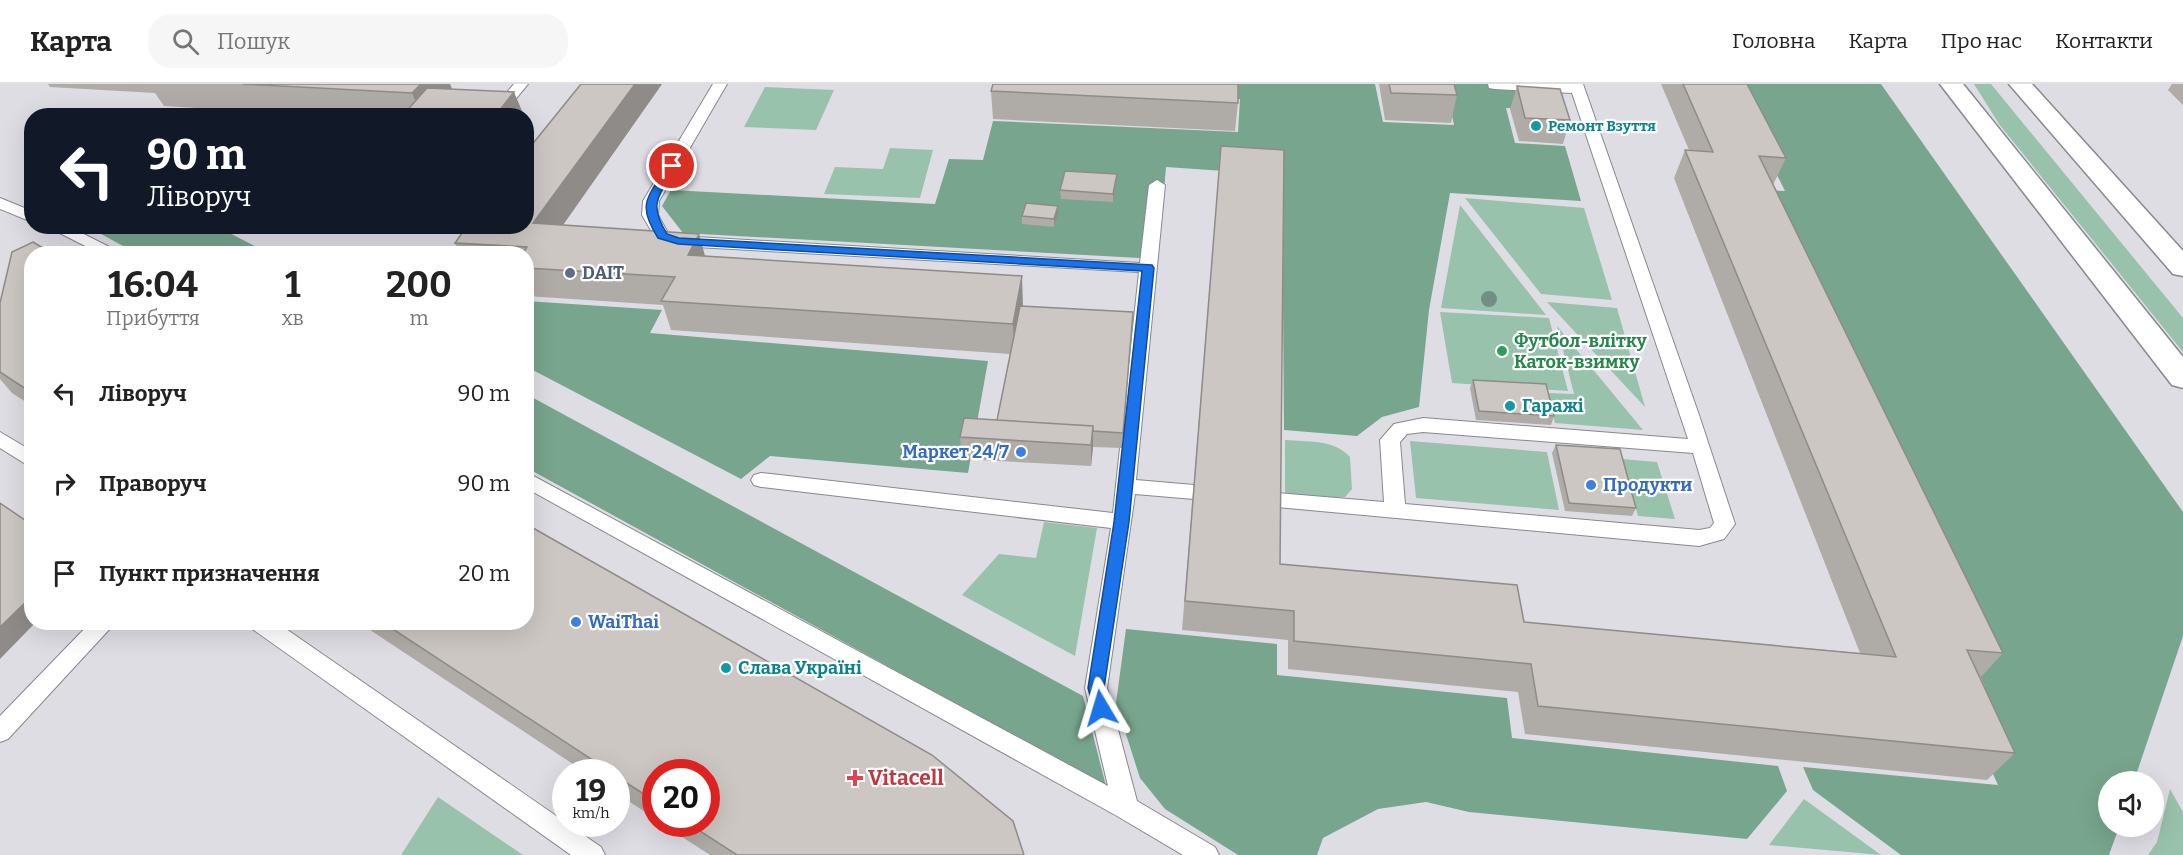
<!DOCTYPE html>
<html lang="uk">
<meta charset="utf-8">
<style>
:root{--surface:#fff;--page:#f6f6f6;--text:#222;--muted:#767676;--line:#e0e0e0}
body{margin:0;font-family:Bitter,serif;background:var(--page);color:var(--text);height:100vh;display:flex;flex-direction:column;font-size:22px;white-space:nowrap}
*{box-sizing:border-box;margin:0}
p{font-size:20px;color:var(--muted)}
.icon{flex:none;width:33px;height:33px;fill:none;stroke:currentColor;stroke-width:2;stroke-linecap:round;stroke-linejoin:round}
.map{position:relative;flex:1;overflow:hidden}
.sheet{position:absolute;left:24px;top:162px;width:510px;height:384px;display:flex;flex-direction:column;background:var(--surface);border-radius:24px;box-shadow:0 6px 24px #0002}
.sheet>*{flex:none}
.top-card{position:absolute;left:24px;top:24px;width:510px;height:126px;border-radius:24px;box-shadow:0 6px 24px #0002;background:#111827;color:#fff;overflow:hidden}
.buttons{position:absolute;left:2098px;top:687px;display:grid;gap:12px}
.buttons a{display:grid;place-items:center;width:66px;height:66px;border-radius:50%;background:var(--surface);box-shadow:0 6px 24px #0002;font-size:30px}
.speed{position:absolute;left:552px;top:675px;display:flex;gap:12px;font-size:30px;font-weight:700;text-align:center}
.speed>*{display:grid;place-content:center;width:78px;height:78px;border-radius:50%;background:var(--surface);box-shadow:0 6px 24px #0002;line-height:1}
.speed small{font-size:15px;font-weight:400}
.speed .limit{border:9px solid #d22;background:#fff;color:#111}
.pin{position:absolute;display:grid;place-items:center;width:51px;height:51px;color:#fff;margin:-26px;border:3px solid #fff;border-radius:50%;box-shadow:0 2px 6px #0007}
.me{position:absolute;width:66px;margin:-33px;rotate:353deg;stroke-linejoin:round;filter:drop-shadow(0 0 4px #0008)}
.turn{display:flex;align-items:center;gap:21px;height:126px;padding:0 24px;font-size:27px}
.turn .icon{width:78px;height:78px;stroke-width:2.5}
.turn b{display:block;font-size:42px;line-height:51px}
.eta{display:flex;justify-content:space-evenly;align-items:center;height:102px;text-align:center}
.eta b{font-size:36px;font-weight:700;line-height:42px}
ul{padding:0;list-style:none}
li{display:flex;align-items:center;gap:18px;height:90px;padding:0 24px}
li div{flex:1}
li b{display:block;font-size:22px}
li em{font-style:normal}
header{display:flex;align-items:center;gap:36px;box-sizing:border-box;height:84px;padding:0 30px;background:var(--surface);border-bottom:2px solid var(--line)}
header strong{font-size:28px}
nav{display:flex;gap:33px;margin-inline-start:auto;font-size:21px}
.search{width:420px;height:54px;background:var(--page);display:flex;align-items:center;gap:15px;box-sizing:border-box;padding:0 21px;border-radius:24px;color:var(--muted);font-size:22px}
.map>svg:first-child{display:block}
.green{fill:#99c2ac}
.forest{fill:#78a58d}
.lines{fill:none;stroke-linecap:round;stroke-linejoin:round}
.service-casing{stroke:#88888e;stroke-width:2}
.secondary-casing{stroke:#88888e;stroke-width:3}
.service{fill:#fff;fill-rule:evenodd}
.secondary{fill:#fff;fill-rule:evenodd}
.tree{fill:#718f85}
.wall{fill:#afaba7}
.shaded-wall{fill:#8f8b88}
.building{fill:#ccc7c2;stroke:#8f8b88;stroke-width:1.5}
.route{fill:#1a73e8;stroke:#114b97;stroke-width:1.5}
.culture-dot{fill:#0f9aa8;stroke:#fff;stroke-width:2}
.service-dot{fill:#5c6f8a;stroke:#fff;stroke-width:2}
.leisure-dot{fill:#2e9e5b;stroke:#fff;stroke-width:2}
.shop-dot{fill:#3f7fe0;stroke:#fff;stroke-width:2}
.health-dot{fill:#e0444e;stroke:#fff;stroke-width:2}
.labels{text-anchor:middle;stroke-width:4.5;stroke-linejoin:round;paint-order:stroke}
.far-culture-label{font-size:15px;font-weight:bold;fill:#0d838f;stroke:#fff;text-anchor:start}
.service-label{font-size:18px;font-weight:bold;fill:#4e5e75;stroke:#fff;text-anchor:start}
.leisure-label{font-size:18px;font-weight:bold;fill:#27864d;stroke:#fff;text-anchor:start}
.culture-label{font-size:18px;font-weight:bold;fill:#0d838f;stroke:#fff;text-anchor:start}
.shop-label{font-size:18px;font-weight:bold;fill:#366cbe;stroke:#fff;text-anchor:start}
.near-health-label{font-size:21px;font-weight:bold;fill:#be3a42;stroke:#fff;text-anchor:start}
</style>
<header>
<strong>Карта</strong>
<div class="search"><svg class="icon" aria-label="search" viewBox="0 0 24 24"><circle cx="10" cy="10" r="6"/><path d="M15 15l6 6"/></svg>Пошук</div>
<nav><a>Головна</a><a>Карта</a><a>Про нас</a><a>Контакти</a></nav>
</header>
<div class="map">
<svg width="2183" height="771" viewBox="0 0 2183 771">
<rect width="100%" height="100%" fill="#dedde4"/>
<!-- green -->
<path class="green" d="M 1974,0 L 1991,0 L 2183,234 L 2183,268 L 1999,40 Z
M 765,3 L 834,6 L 816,46 L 744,43 Z
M 890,64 L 933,66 L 920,114 L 824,110 L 835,83 L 883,85 Z
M 1465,114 L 1584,124 L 1612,216 L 1541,210 Z
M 1460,121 L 1546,231 L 1441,224 Z
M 1547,218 L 1617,224 L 1645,323 Z
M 1440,228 L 1549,234 L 1568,307 L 1452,299 Z
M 1557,242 L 1643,346 L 1555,339 L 1547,309 L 1574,310 Z
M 1285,356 C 1308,358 1334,355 1350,373 L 1352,405 L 1345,413 L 1330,414 L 1285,410 Z
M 1410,357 L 1547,368 L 1559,426 L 1416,414 Z
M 1622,375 L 1657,378 L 1675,435 L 1638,432 Z
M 1044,438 L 1097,444 L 1075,572 L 962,511 L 999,470 L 1036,474 Z
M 2170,705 L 2183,728 L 2183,771 L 2148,771 L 2157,758 Z
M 438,713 L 523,771 L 401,771 Z
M 1804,715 L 1881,771 L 1769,761 Z"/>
<!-- forest -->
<path class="forest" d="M 1189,0 L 1375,0 L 1383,38 L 1454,41 L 1445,0 L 1550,0 L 1558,26 L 1506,24 L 1515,59 L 1565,62 L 1581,117 L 1450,109 L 1429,226 L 1419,323 L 1382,333 L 1357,352 L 1284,346 L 1282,91 L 1166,83 L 1158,175 L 683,149 L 662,122 L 671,106 L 935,120 L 949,75 L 983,76 L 993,37 L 1238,48 L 1240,15 L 1188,13 Z
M 1732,0 L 1881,0 L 2183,428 L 2183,552 L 2134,697 L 2109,698 L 2109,742 L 2119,743 L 2109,771 L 1901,771 L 1813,706 L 1803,683 L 1998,701 L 1953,601 L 1985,603 L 1758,106 L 1785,107 Z
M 151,142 L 218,143 L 268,169 L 136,169 L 101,150 Z
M 526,217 L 662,226 L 650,249 L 988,277 L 968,389 L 770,372 L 741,395 L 527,283 Z
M 526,310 L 1083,612 L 1106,702 L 527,384 Z
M 1126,545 L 1277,560 L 1277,591 L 1507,614 L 1512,654 L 1778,682 L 1787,707 L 1747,755 L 1469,728 L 1426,718 L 1378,725 L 1323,754 L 1317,771 L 1238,771 L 1165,725 L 1140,694 L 1116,619 Z"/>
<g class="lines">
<!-- service casing -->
<g class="service-casing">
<path id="service" d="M 514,0 L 528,0 L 509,23 L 499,23 L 497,20 Z
M 713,0 L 727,0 L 659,117 L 658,131 L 668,149 L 679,152 L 1140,179 L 1149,101 L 1157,96 L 1165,101 L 1136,396 L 1194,401 L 1201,403 L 1204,408 L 1201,413 L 1194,415 L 1135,410 L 1107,604 L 1137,717 L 1215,763 L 1219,771 L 1183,771 L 1117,732 L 526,404 L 526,388 L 1108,702 L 1085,604 L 1111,444 L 761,403 L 754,401 L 751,396 L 754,391 L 761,389 L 1113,429 L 1139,188 L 678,162 L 656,155 L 642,131 L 643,117 Z
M 1488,0 L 1583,0 L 1699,331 L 1735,440 L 1724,455 L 1699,462 L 1277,423 L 1270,421 L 1267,416 L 1270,411 L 1277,409 L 1384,418 L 1380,356 L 1394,340 L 1423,334 L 1688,355 L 1572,9 L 1494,5 L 1489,4 ZM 1423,348 L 1693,369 L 1714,439 L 1710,444 L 1699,446 L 1405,420 L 1400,358 L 1407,350 Z
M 0,114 L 32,127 L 32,138 L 0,125 Z
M 46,142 L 68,142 L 123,170 L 101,170 Z
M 0,348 L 32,367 L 32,384 L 0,364 Z
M 91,538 L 116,538 L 8,655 L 0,658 L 0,632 Z
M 248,538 L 276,538 L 601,763 L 605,771 L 571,771 L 251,544 Z"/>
</g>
<!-- secondary casing -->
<g class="secondary-casing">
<path id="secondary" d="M 1940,0 L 1963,0 L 2183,273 L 2183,304 L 2172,301 Z
M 2009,0 L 2032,0 L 2183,167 L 2183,192 L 2173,190 Z"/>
</g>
<!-- service -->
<use href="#service" class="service"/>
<!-- secondary -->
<use href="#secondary" class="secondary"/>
</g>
<!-- trees -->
<circle class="tree" cx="1489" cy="215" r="8"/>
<!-- wall -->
<path class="wall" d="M 48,0 L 450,0 L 452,5 L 522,27 L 519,32 L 333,32 L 164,22 L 155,9 L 50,3 Z
M 581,0 L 662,0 L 563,141 L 705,172 L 1023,222 L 1132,243 L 1122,364 L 1093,363 L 1091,382 L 962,375 L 960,353 L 997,336 L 1010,270 L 671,246 L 663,221 L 526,212 L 526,170 L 460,170 L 455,159 Z
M 1379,0 L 1454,0 L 1457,11 L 1451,39 L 1385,36 Z
M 1661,0 L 1747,0 L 1786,74 L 1773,101 L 2003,569 L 1980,594 L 2015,669 L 1987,696 L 1525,650 L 1518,608 L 1288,585 L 1288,556 L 1182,546 L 1221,62 L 1280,480 L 1524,538 L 1860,569 L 1674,94 L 1685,66 L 1689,66 Z
M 2172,0 L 2183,0 L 2183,21 L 2168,6 Z
M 1517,2 L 1570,36 L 1563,60 L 1519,57 L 1510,25 Z
M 991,7 L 1238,19 L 1235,47 L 993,35 Z
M 1116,98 L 1113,118 L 1061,115 L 1060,106 Z
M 1058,131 L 1054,143 L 1022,140 L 1022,132 Z
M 32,170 L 32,322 L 12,309 L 0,295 L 0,288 Z
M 1473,296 L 1554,332 L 1551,341 L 1476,336 L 1470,304 Z
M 1556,361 L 1636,424 L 1632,432 L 1565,427 L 1552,369 Z
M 358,538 L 526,538 L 1024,771 L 710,771 L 662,740 L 706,740 L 656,688 L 656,735 L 616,709 L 616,688 L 585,688 Z"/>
<!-- shaded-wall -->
<path class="shaded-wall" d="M 421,0 L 450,0 L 452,5 L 422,32 L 412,9 Z
M 635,0 L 662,0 L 544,168 L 533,139 Z
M 514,8 L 522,27 L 519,32 L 495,32 Z
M 1117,90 L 1116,98 L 1113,118 L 1113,110 Z
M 1058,122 L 1058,131 L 1054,143 L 1054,135 Z
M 699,150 L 707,179 L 688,171 Z
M 1022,192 L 1023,222 L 1014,270 L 1013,240 Z
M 1133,228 L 1132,243 L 1122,364 L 1123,349 Z
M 1093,342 L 1093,363 L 1091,382 L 1091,361 Z
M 32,512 L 32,538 L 36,538 L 0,575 L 0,543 Z"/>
<!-- building -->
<path class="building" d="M 243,0 L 421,0 L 412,9 Z
M 581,0 L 635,0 L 533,139 L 699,150 L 688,171 L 1022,192 L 1013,240 L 661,217 L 675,193 L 526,184 L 526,170 L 523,170 L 527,163 L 455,159 L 467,142 L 526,142 L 526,68 Z
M 993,0 L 1238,0 L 1238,19 L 991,7 Z
M 1389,0 L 1454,0 L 1457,11 L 1391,9 Z
M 1683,0 L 1747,0 L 1786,74 L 1759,72 L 2003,569 L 1967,566 L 2015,669 L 1538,622 L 1531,580 L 1294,557 L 1294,527 L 1185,517 L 1221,62 L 1284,66 L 1280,480 L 1517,501 L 1524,538 L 1896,573 L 1685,66 L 1713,68 Z
M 1517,2 L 1560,5 L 1570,36 L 1525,34 Z
M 427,4 L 514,8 L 495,32 L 402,32 Z
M 1065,87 L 1117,90 L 1113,110 L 1060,106 Z
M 1026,119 L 1058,122 L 1054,135 L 1022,132 Z
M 33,158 L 53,170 L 32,170 L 32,309 L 0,288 L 0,219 L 12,168 Z
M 1020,222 L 1133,228 L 1123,349 L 1093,347 L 1093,342 L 997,336 Z
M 1473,296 L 1546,300 L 1554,332 L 1479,327 Z
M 964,334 L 1093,342 L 1091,361 L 960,353 Z
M 1556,361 L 1620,365 L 1636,424 L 1569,419 Z
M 0,419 L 32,441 L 32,512 L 0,543 Z
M 526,440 L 932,671 L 1013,737 L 1024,771 L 737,771 L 689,740 L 706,740 L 706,688 L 656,688 L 656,718 L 616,692 L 616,688 L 611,688 L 382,538 L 526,538 Z"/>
<!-- route -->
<path class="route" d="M 672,79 L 677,82 C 660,112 647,117 667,150 L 679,154 L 1152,181 L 1154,184 L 1129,438 L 1104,604 L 1109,624 L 1106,629 L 1101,631 L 1095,629 L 1088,604 L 1114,438 L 1142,187 L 678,160 L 658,154 C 636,119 648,114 667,82 Z"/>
<!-- markers -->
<g class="culture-dot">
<circle cx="1536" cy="42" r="6"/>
<circle cx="1510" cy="322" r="6"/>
<circle cx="726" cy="584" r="6"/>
</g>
<circle class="service-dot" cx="570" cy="189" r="6"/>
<circle class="leisure-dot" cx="1502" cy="267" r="6"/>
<g class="shop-dot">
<circle cx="1021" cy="368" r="6"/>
<circle cx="1591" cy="401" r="6"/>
<circle cx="576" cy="538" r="6"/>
</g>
<path class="health-dot" d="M852 685h6v6h6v6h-6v6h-6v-6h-6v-6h6z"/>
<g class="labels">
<!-- far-culture labels -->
<g class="far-culture-label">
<text x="1548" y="47">Ремонт Взуття</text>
</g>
<!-- service labels -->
<g class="service-label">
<text x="582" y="195">DAIT</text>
</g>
<!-- leisure labels -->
<g class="leisure-label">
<text x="1514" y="263">Футбол-влітку<tspan x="1514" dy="21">Каток-взимку</tspan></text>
</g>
<!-- culture labels -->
<g class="culture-label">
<text x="1522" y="328">Гаражі</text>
<text x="738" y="590">Слава Україні</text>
</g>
<!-- shop labels -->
<g class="shop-label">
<text x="1009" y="374" text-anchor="end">Маркет 24/7</text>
<text x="1603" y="407">Продукти</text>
<text x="588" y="544">WaiThai</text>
</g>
<!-- near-health labels -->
<g class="near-health-label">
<text x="868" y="701">Vitacell</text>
</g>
</g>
</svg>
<div class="buttons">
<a><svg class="icon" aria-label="sound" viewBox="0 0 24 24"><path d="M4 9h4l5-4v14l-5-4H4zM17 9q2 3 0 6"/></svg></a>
</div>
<div class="speed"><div>19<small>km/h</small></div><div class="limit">20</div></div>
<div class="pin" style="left:672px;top:82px;background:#d93025"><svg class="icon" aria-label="arrive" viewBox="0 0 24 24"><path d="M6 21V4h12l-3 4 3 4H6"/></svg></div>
<svg class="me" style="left:1101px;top:624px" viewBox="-20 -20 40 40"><path d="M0-17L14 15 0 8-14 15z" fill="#1a73e8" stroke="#fff" stroke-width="4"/></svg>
<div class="top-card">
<div class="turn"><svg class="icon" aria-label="left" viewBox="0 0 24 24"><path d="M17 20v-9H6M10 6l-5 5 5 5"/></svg><div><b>90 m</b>Ліворуч</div></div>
</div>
<section class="sheet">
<div class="eta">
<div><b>16:04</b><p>Прибуття</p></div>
<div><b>1</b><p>хв</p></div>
<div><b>200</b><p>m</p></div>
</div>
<ul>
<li><svg class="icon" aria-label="left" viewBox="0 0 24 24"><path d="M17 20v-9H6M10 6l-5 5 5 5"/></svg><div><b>Ліворуч</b></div><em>90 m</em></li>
<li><svg class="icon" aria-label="right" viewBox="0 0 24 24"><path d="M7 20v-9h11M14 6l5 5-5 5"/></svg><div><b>Праворуч</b></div><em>90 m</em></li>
<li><svg class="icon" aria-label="arrive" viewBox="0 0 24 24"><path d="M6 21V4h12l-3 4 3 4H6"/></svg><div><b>Пункт призначення</b></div><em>20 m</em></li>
</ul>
</section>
</div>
